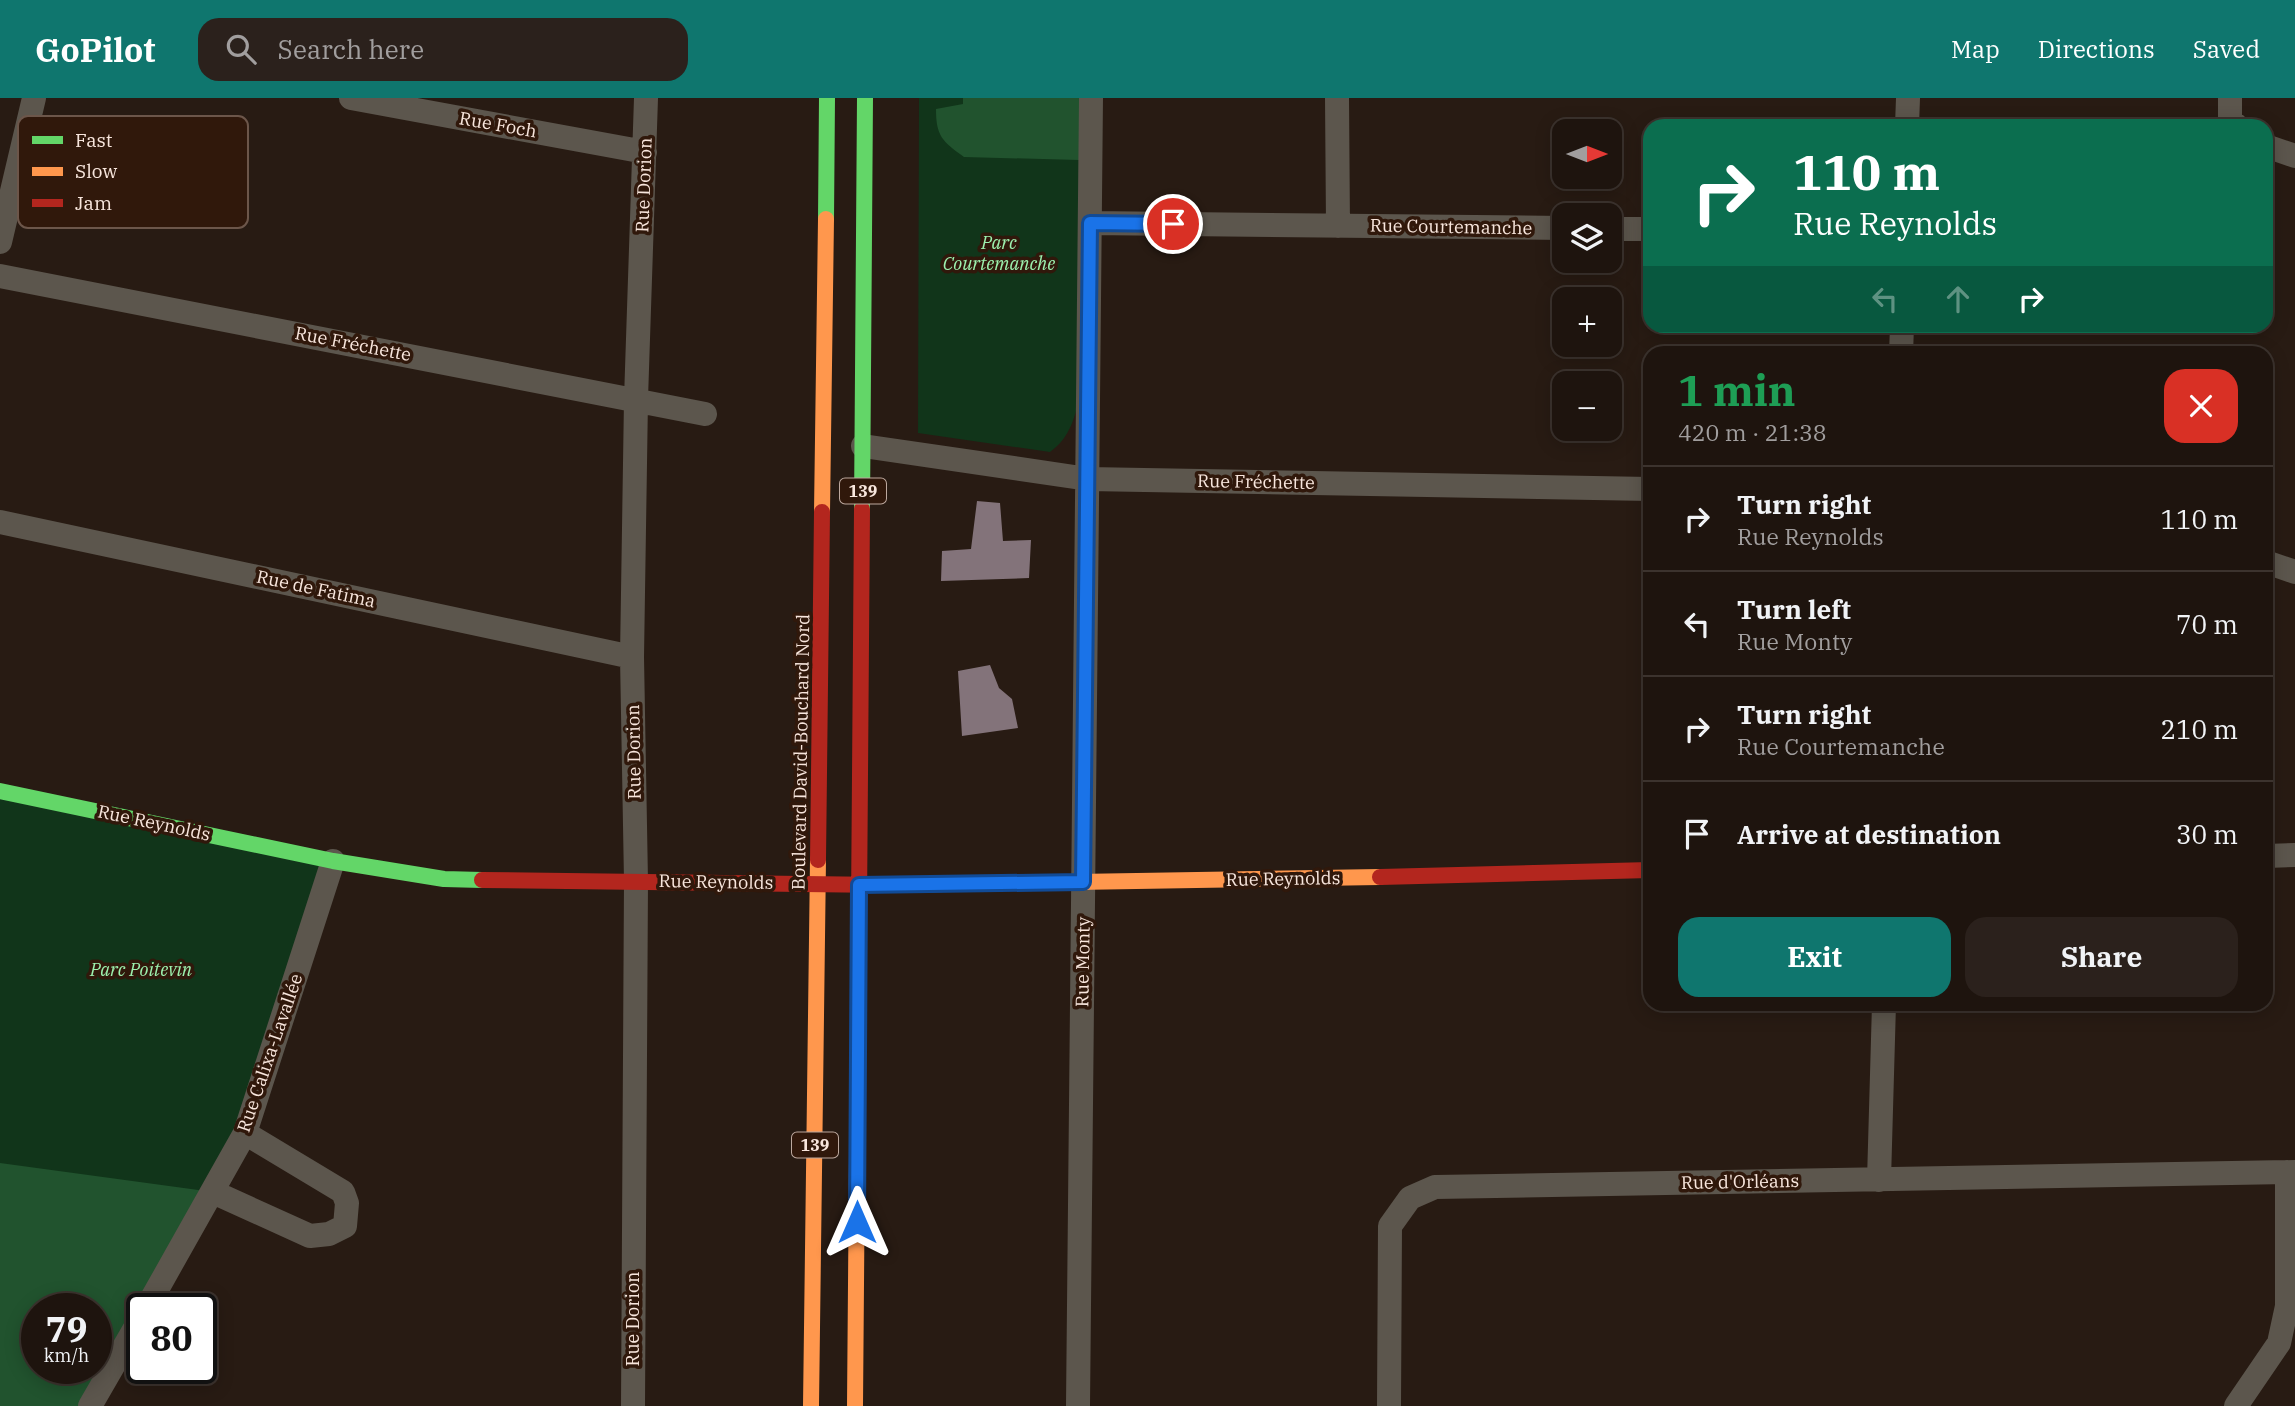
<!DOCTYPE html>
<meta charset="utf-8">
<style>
:root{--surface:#1e140e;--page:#2b211c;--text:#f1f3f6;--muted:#a19e9e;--line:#3c332e;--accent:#0f766e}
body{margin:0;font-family:"IBM Plex Serif",serif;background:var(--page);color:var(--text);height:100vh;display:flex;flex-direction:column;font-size:26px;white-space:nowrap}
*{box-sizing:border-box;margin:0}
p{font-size:23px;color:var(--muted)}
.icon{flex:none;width:38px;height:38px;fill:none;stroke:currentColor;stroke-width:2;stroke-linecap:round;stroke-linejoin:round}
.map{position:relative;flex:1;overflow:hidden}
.side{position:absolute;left:1643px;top:248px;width:630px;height:665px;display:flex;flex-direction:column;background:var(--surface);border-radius:21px;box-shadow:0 4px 18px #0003,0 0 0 2px var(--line)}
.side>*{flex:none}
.banner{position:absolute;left:1643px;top:21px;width:630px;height:214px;border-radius:21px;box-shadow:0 4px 18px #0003,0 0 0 2px var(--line);background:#0b6e4f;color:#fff;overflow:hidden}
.needle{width:46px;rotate:90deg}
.buttons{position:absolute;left:1552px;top:21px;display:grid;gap:14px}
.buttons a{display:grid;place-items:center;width:70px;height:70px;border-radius:14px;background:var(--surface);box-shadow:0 4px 18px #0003,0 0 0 2px var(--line);font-size:35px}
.speed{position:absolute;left:21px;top:1195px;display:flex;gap:14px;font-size:35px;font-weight:700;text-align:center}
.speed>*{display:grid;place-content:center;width:91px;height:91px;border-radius:50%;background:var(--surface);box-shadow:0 4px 18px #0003,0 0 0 2px var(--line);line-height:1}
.speed small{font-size:18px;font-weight:400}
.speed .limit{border:4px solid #111;border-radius:10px;background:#fff;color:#111}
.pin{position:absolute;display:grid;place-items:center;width:60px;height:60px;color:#fff;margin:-30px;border:4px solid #fff;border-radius:50%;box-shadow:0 2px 7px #0007}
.me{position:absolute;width:77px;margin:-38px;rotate:0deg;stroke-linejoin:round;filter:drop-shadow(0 0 5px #0008)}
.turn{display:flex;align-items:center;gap:24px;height:147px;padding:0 35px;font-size:32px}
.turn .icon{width:91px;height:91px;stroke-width:2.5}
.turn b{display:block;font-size:49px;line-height:60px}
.lanes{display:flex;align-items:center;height:66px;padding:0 35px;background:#0003;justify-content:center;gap:35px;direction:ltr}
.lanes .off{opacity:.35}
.round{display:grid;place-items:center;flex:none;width:74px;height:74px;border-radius:21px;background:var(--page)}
.overview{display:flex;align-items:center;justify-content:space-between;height:119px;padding:0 35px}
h1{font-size:42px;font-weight:700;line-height:52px;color:#1e9e55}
.primary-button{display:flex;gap:14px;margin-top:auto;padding:14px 35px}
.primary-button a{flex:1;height:80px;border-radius:21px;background:var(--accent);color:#fff;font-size:28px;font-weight:700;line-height:80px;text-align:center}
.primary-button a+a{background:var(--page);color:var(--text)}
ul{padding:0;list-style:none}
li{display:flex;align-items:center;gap:21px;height:105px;padding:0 35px;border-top:2px solid var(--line)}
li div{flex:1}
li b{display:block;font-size:26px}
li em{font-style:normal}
header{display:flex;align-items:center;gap:42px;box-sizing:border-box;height:98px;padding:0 35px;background:var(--accent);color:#fff}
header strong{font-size:33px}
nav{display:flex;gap:38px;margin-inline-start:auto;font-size:24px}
.search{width:490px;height:63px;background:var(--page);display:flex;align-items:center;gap:18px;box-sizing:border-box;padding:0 24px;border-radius:21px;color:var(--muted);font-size:26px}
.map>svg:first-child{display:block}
.green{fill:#11351a;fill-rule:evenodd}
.forest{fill:#21532e;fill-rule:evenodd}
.building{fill:#83737a}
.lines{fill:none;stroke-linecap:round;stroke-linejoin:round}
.street{stroke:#5c564d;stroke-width:24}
.fast{stroke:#63d668;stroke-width:16}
.slow{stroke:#ff974d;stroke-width:16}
.jam{stroke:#b3261e;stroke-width:16}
.route-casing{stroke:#114b97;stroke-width:18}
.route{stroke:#1a73e8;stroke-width:12}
.labels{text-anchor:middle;stroke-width:7;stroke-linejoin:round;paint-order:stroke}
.shield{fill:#30180b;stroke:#bca89e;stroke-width:2}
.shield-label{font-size:16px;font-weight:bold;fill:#f8e6dd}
.street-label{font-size:18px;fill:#f8e6dd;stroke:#30180b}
.park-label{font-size:18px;font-style:italic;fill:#9df2af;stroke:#30180b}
.key{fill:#30180b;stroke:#6c564a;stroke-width:2}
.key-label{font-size:19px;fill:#f8e6dd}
</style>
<header>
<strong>GoPilot</strong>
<div class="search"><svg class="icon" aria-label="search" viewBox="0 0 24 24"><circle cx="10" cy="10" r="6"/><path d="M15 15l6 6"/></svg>Search here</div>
<nav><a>Map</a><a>Directions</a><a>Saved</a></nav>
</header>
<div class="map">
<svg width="2295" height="1308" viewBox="0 0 2295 1308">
<rect width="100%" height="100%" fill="#281b13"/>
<!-- green -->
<path class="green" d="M 919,0 L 1080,0 L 1081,294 C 1075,318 1071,339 1050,354 L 918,335 Z
M 0,700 L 332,762 L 213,1094 L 103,1308 L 0,1308 ZM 37,1211 L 96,1211 L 96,1270 L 37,1270 Z"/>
<!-- forest -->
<path class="forest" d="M 963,0 L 1080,0 L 1079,62 L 964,59 C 942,43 936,38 936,11 L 963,6 Z
M 0,1065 L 213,1094 L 103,1308 L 0,1308 ZM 37,1211 L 96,1211 L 96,1270 L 37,1270 Z"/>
<!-- building -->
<path class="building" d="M 977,403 L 1000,405 L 1003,443 L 1031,442 L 1029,480 L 941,483 L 942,453 L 971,451 Z
M 990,567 L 999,590 L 1012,601 L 1018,630 L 962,638 L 958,573 Z"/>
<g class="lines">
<!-- street -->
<path class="street" d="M 351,0 L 645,54
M 1337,0 L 1338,128
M 2230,0 L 2230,21 L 2237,28
M 1907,28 L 1908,0
M 2266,48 L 2295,58
M 1090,125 L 1564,130
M 1610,131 L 1650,131
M 0,144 L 34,0
M 0,178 L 705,316
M 1901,256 L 1902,228
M 863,348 L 1088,381 L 1650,391
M 0,424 L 632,559
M 2266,464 L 2295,474
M 2266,758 L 2295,757
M 1879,1082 L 1884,906
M 213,1094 L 310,1138 L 329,1136 L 345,1128 L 347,1105 L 343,1094 L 245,1035
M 146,1211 L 245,1035 L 333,763
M 90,1308 L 142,1218
M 633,1308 L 636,783 L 632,559 L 636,301 L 646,0
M 1078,1308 L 1091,0
M 1389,1308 L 1390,1128 L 1410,1100 L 1435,1089 L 2295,1074
M 2236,1308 L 2279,1245 L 2287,1208 L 2287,1074"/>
<!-- fast -->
<path class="fast" d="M 826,121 L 827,0
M 862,411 L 865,0
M 0,693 L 333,763 L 444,781 L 482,782"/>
<!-- slow -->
<path class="slow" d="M 822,414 L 826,121
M 885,787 L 1380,779
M 811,1308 L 818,762
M 855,1308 L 858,942"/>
<!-- jam -->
<path class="jam" d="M 818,762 L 822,414
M 1380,779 L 1650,772
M 482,782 L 885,787
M 858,942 L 862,411"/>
</g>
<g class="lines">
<!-- route casing -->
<g class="route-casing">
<path id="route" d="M 857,1124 L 859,787 L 1083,784 L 1090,125 L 1173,126"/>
</g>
<!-- route -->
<use href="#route" class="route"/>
</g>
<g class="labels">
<!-- shield labels -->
<g class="shield">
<rect x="840" y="380.5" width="46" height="25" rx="5"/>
<rect x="792" y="1034.5" width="46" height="25" rx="5"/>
</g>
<g class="shield-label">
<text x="863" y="399">139</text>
<text x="815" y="1053">139</text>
</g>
<!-- street labels -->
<g class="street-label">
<text transform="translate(498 27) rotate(10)" y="6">Rue Foch</text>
<text transform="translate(644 87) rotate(-88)" y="6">Rue Dorion</text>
<text transform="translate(1451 129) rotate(1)" y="6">Rue Courtemanche</text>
<text transform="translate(353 246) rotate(11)" y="6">Rue Fréchette</text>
<text transform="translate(1256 384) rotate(1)" y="6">Rue Fréchette</text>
<text transform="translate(316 491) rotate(12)" y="6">Rue de Fatima</text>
<text transform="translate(634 654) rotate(-91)" y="6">Rue Dorion</text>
<text transform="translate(801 654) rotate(-89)" y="6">Boulevard David-Bouchard Nord</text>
<text transform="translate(154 725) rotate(12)" y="6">Rue Reynolds</text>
<text transform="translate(1283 781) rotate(-1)" y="6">Rue Reynolds</text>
<text transform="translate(716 784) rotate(1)" y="6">Rue Reynolds</text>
<text transform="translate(1083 864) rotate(-89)" y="6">Rue Monty</text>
<text transform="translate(270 955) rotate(-71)" y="6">Rue Calixa-Lavallée</text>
<text transform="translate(1740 1084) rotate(-1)" y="6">Rue d'Orléans</text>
<text transform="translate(633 1221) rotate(-90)" y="6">Rue Dorion</text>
</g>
<!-- park labels -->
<g class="park-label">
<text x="999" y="151">Parc<tspan x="999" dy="21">Courtemanche</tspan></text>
<text x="141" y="878">Parc Poitevin</text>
</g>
</g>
<!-- legend -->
<rect x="18" y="18" width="230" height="112" rx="10" class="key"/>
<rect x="32" y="38" width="31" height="8" fill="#63d668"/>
<rect x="32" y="69" width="31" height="9" fill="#ff974d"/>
<rect x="32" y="101" width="31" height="8" fill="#b3261e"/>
<g class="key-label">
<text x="75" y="49">Fast</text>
<text x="75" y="80">Slow</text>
<text x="75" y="112">Jam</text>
</g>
</svg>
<div class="buttons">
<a><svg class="needle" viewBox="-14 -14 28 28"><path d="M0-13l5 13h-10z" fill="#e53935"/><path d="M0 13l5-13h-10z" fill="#a19e9e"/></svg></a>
<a><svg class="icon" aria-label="layers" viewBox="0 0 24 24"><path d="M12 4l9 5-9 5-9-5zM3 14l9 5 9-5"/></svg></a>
<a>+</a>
<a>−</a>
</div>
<div class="speed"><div>79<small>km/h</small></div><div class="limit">80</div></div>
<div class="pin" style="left:1173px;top:126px;background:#d93025"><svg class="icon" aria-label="arrive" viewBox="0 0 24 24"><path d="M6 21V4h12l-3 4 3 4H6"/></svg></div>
<svg class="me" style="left:857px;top:1124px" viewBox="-20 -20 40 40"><path d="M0-17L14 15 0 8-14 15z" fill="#1a73e8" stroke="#fff" stroke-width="4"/></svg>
<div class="banner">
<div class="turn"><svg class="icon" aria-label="right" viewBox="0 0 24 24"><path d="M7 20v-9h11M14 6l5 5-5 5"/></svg><div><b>110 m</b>Rue Reynolds</div></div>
<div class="lanes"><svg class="icon off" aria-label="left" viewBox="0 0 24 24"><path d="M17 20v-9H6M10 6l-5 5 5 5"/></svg><svg class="icon off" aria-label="ahead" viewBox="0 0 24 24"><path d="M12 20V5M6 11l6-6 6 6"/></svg><svg class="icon" aria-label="right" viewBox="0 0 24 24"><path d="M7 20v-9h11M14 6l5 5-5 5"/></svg></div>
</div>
<section class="side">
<div class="overview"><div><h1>1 min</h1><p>420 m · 21:38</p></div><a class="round" style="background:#d93025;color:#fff"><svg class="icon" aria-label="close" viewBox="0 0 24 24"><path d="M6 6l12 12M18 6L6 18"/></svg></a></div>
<ul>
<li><svg class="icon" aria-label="right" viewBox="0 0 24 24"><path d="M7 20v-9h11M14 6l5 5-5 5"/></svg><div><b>Turn right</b><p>Rue Reynolds</p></div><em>110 m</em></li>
<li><svg class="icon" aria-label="left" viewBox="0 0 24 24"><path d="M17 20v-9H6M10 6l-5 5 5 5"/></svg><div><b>Turn left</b><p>Rue Monty</p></div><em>70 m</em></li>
<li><svg class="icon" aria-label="right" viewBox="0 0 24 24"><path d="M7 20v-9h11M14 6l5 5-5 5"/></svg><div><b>Turn right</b><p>Rue Courtemanche</p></div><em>210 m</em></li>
<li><svg class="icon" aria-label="arrive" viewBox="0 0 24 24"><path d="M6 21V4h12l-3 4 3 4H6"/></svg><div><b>Arrive at destination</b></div><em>30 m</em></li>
</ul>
<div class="primary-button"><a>Exit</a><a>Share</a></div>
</section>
</div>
